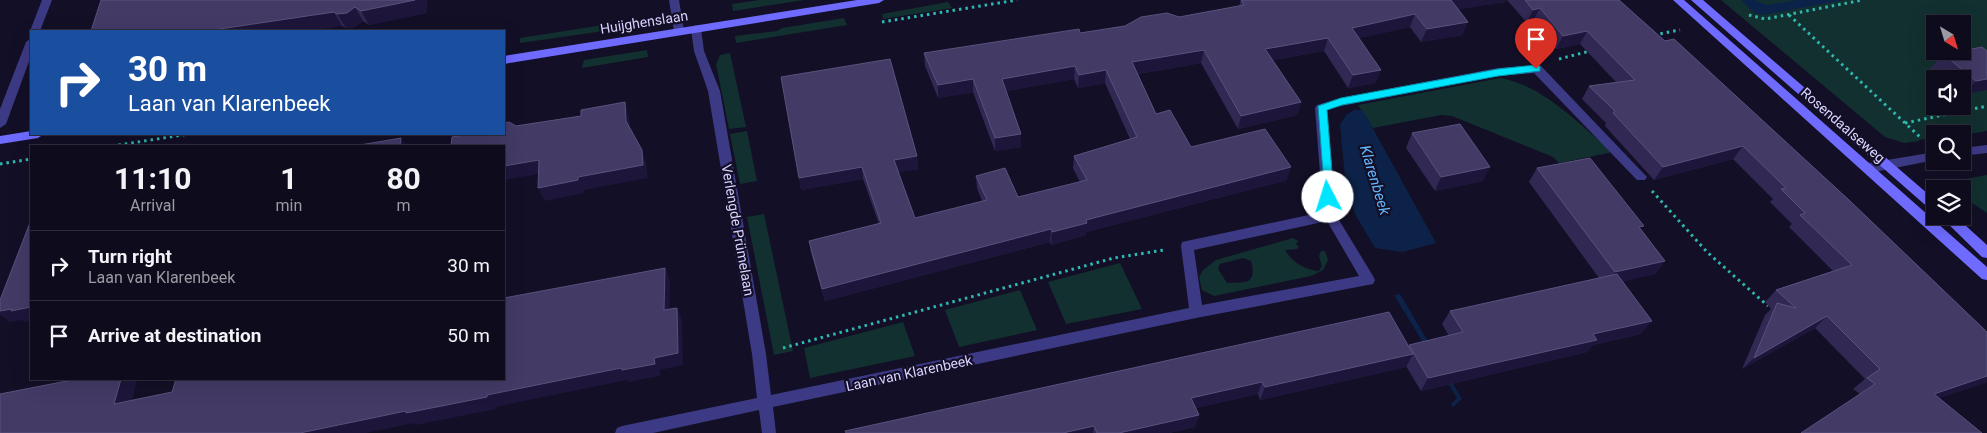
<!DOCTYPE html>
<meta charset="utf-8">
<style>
:root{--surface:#0e0b1c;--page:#1c1929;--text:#f1f3f6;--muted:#9b9ba3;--line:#2e2b3b}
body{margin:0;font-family:Roboto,sans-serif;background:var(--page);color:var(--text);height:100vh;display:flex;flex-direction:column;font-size:19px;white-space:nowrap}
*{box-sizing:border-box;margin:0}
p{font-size:16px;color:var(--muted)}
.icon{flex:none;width:28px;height:28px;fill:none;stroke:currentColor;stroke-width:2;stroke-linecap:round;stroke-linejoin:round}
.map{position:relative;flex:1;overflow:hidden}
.panel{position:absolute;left:30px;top:145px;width:475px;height:235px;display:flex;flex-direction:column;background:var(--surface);border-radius:0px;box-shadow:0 5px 20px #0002,0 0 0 1px var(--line)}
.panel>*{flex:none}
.banner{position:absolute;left:30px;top:30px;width:475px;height:105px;border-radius:0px;box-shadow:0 5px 20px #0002,0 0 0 1px var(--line);background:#1a4fa0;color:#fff;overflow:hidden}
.needle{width:32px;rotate:142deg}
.fabs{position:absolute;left:1926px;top:15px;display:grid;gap:10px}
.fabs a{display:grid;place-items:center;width:45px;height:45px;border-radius:0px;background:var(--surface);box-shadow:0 5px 20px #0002,0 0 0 1px var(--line);font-size:25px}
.pin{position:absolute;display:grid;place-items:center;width:42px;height:42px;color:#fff;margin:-51px -21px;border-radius:50% 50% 50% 0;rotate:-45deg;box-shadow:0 0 5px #0007}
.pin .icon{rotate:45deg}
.me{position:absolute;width:55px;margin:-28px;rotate:355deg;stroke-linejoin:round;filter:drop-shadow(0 0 4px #0008)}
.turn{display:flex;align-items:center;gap:18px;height:105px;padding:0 15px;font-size:22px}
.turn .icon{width:65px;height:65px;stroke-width:2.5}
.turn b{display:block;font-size:35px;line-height:42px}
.eta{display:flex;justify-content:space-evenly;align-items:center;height:85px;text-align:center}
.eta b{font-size:30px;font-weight:700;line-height:35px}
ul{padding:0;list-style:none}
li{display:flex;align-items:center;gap:15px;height:70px;padding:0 15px;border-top:1px solid var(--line)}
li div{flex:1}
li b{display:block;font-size:19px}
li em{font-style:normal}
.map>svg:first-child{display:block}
.green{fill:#12302f;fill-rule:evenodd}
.water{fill:#0c2248}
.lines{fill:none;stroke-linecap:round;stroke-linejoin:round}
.path{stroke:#2fb8b0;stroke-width:3;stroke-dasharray:2.5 4;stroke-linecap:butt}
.street{fill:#3d3a85;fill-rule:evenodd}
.secondary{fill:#6f6bff;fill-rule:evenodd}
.wall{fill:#312854}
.shaded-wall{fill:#1d163a}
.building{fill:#433a66;stroke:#5a527e}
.route{fill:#00e5ff;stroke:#0095a6}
.labels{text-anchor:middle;stroke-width:4.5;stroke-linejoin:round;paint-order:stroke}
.street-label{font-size:14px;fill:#d9d4ff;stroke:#130f26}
.water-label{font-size:15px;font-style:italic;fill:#62b6ff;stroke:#130f26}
</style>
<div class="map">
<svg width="1987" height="433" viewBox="0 0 1987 433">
<rect width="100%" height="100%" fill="#130f26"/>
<!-- green -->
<path class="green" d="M 760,0 L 804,0 L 733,11 L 732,4 Z
M 1721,0 L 1987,0 L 1987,131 L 1963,135 L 1935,134 L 1935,139 L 1926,139 L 1919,140 L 1920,141 L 1904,143 L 1885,137 ZM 1935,24 L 1962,24 L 1962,51 L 1935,51 ZM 1935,79 L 1962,79 L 1962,106 L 1935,106 Z
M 948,2 L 952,8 L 883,19 L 882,14 Z
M 844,18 L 847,25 L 736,43 L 735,36 L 777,31 L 782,28 Z
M 635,20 L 639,22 L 639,26 L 520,43 L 520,38 Z
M 647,50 L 648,57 L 582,68 L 584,60 Z
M 730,53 L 746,127 L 729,129 L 716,64 L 720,55 Z
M 1500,78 C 1544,85 1579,125 1613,152 L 1559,163 L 1553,157 L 1452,116 L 1441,115 L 1373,128 L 1358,105 Z
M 747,131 L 757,181 L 740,184 L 730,134 Z
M 1987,175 L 1987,213 L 1963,197 L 1962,189 L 1955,189 L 1959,180 Z
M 764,214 L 793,351 L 774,355 L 747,217 Z
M 1293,238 L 1298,241 L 1296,244 L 1299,247 L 1297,249 L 1285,250 C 1292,262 1305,270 1319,271 L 1322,266 L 1319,256 L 1321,251 L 1325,251 L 1328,260 L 1323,270 L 1311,276 L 1214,296 L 1202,290 L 1199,277 L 1203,270 L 1216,260 ZM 1243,258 L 1251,261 C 1257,285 1246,282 1227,283 L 1218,269 L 1220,264 Z
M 1120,263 L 1142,309 L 1066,324 L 1048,282 Z
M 1020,290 L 1037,330 L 959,347 L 945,310 Z
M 903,322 L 915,356 L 810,378 L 804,348 Z"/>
<!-- water -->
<path class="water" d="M 1741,0 L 1755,0 L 1767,5 L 1797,0 L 1844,0 L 1763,15 L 1754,13 Z
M 1354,110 L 1362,110 L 1365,114 L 1436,243 L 1403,252 L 1375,248 L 1355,214 L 1346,187 L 1340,125 L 1346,115 Z
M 1400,294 L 1462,399 L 1453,407 L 1451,404 L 1457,398 L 1394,295 Z"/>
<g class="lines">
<!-- path -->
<path class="path" d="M 1749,15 L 1765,19 L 1863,0
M 1789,15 L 1920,137
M 882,22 L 1017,0
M 1654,35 L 1680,30
M 1559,59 L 1590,51
M 1905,123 L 1987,106
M 112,146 L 189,134
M 0,164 L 31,159
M 1652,191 L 1707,252 L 1768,306
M 783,348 L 1114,258 L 1164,250"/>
<!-- street -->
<path class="street" d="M 42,0 L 52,0 L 40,31 L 31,31 L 31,34 L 30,31 Z
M 669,0 L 679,0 L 684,31 L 683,34 L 679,35 L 674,31 Z
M 696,25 L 701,29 L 704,51 L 720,91 L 766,354 L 771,395 L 1189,308 L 1181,246 L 1182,242 L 1323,212 L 1315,108 L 1317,105 L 1341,98 L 1498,68 L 1537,65 L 1541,66 L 1647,177 L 1645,180 L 1637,180 L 1534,73 L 1498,76 L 1341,106 L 1327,110 L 1336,215 L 1373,276 L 1375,280 L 1373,284 L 1196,318 L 773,407 L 776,433 L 762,433 L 759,410 L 653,433 L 615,433 L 617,428 L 622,426 L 757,398 L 752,354 L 708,91 L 694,51 L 691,29 ZM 1327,221 L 1359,276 L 1202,305 L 1194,250 Z
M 31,38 L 31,56 L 6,124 L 0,128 L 0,109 L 26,42 Z
M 1987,145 L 1987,153 L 1962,156 L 1962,148 Z
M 1935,152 L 1935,160 L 1869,173 L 1863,168 L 1869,163 Z"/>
<!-- secondary -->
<path class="secondary" d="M 857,0 L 884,0 L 879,3 L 504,64 L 504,56 Z
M 1673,0 L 1684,0 L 1987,267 L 1987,280 L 1982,279 Z
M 1691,0 L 1703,0 L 1935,200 L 1935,212 L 1931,210 Z
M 31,131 L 31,134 L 44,134 L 38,138 L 0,144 L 0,136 Z
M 1940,216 L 1955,216 L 1987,245 L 1987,258 L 1982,257 Z"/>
</g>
<!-- wall -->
<path class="wall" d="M 427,0 L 426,13 L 369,25 L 363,21 L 355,27 L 346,28 L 342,26 L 91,31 Z
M 1241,0 L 1506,0 L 1505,2 L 1458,9 L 1468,22 L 1462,35 L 1421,42 L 1410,27 L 1359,38 L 1376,83 L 1348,88 L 1324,51 L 1273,60 L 1301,102 L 1297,115 L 1238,129 L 1201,63 L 1138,74 L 1156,114 L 1191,147 L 1287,180 L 1086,232 L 1086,235 L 1051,245 L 1050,242 L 825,301 L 811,253 L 809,241 L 879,224 L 863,179 L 801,190 L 799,178 L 917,156 L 918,169 L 898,172 L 915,218 L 982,201 L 977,188 L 976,176 L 1018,197 L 1080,182 L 1073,168 L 1074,156 L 1130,139 L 1105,83 L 1078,88 L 1074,79 L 1006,91 L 1021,134 L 1021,147 L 995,151 L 973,92 L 938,98 L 925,66 L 924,53 L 1080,33 L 1179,17 L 1239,6 Z
M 1507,0 L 1619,0 L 1987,332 L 1987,382 L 1939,398 L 1860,394 L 1853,389 L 1865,379 L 1815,328 L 1742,369 L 1765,315 L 1771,309 L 1765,302 L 1776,290 L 1833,271 L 1789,227 L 1792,224 L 1770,202 L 1773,199 L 1733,159 L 1654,180 L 1605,126 L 1606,123 L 1582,99 L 1589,86 L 1616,82 L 1580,44 L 1556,49 L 1533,21 L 1527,23 Z
M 1987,51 L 1987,90 L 1962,95 L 1962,79 L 1942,79 L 1930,69 L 1943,54 Z
M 1412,133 L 1483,181 L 1435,191 L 1406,148 Z
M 1537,168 L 1641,230 L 1665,261 L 1655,274 L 1623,281 L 1641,334 L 1593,345 L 1587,352 L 1421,391 L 1406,366 L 1406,367 L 1260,400 L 1258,394 L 1196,408 L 1199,415 L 1195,427 L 1169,433 L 846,433 L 1408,346 L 1449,336 L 1442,324 L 1450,311 L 1599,278 L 1529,182 Z"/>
<!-- shaded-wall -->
<path class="shaded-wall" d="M 415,0 L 427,0 L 426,13 L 369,25 L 361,11 Z
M 1449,0 L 1506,0 L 1505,2 L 1444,12 Z
M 355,7 L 363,21 L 355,27 L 346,28 L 337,14 Z
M 1540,8 L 1533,21 L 1527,23 L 1533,10 Z
M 334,12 L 342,26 L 309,31 L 206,31 Z
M 1415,14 L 1410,27 L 1347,41 L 1352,28 Z
M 1468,22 L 1462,35 L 1421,42 L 1427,29 Z
M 1587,31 L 1580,44 L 1556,49 L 1563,36 Z
M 1328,38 L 1324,51 L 1262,62 L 1265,49 Z
M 1204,50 L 1201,63 L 1131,75 L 1132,62 Z
M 1075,66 L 1074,79 L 1002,92 L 1002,79 Z
M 1106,70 L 1105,83 L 1078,88 L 1079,75 Z
M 1381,70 L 1376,83 L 1348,88 L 1353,75 Z
M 973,79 L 973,92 L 938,98 L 938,85 Z
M 1987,79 L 1987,90 L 1962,95 L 1976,81 Z
M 625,102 L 629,116 L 631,134 L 626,121 Z
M 1301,102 L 1297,115 L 1238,129 L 1241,116 Z
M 1021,134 L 1021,147 L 995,151 L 995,138 Z
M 401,138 L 406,146 L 400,146 Z
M 1743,146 L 1733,159 L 1654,180 L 1663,167 Z
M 642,150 L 646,163 L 648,178 L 584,190 L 584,193 L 545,201 L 538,188 L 578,177 Z
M 917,156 L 918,169 L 895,173 L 894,160 Z
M 539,160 L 545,173 L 504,180 L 504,166 Z
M 862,167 L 863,179 L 801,190 L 799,178 Z
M 1291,167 L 1287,180 L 1086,232 L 1086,235 L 1051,245 L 1052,232 L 1086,220 Z
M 1490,167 L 1483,181 L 1435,191 L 1441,177 Z
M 1051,229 L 1050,242 L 825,301 L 822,289 Z
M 1665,261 L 1655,274 L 1605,286 L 1615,272 Z
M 665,268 L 670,280 L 669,323 L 664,310 Z
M 31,308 L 31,321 L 25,322 L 23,320 L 10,322 L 0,315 L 0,311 L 12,309 Z
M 677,308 L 682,320 L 683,365 L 660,370 L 660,376 L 628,382 L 627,380 L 495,407 L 496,409 L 416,425 L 414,423 L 366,433 L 300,433 L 487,395 L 654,358 Z
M 1827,316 L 1815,328 L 1742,369 L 1754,358 Z
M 1652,321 L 1641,334 L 1593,345 L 1587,352 L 1421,391 L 1428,378 L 1593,334 Z
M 1413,354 L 1406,367 L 1260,400 L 1265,387 Z
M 1987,376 L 1987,382 L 1919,405 L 1934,394 Z
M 121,379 L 133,379 L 137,382 L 128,415 L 114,404 Z
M 1262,382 L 1258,394 L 1188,410 L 1191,398 Z
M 1199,415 L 1195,427 L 1169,433 L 1119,433 Z
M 1094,426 L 1093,433 L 1063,433 Z"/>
<!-- building -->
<path class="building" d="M 101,0 L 415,0 L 361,11 L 355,7 L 347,13 L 337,14 L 334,12 L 206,31 L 91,31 Z
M 1241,0 L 1451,0 L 1468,22 L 1427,29 L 1415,14 L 1352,28 L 1381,70 L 1353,75 L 1328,38 L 1265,49 L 1301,102 L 1241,116 L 1204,50 L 1132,62 L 1156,114 L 1170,110 L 1191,147 L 1265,129 L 1291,167 L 1086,220 L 1087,223 L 1052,232 L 1051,229 L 822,289 L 809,241 L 881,223 L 862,167 L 799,178 L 781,77 L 890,59 L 917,156 L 894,160 L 915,218 L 987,200 L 976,176 L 1005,168 L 1018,197 L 1087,180 L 1074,156 L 1137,137 L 1106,70 L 1079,75 L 1075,66 L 1002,79 L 1021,134 L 995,138 L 973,79 L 938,85 L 924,53 L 1079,29 L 1080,33 L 1125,26 L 1141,17 L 1167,13 L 1179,17 L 1244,5 Z
M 1525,0 L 1619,0 L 1665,41 L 1674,39 L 1849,200 L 1987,332 L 1987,376 L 1934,394 L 1982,433 L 1801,433 L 1875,384 L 1867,378 L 1880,369 L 1827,316 L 1754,358 L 1777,303 L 1796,308 L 1776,290 L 1852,265 L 1800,215 L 1805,213 L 1781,189 L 1786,188 L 1743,146 L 1663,167 L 1613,113 L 1615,111 L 1589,86 L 1635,80 L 1587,31 L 1563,36 L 1540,8 L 1533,10 Z
M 1982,47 L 1987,51 L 1987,79 L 1976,81 L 1943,54 L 1962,51 Z
M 625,102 L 626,121 L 642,150 L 643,165 L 578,177 L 578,180 L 538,188 L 539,160 L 504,166 L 504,146 L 451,146 L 452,137 L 469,134 L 504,134 L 504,123 L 509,122 L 516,126 L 581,116 L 581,110 Z
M 1460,124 L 1490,167 L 1441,177 L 1412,133 Z
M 401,138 L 400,146 L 354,146 Z
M 1590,158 L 1644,226 L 1639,227 L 1665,261 L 1615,272 L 1537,168 Z
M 31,220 L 31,307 L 11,311 L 12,309 L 0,311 L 0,300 Z
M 665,268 L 664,310 L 677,308 L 678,353 L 654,358 L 655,364 L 622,370 L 621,368 L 487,395 L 487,397 L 406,413 L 406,411 L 300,433 L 0,433 L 0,394 L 77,379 L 121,379 L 114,404 L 172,392 L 176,379 L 504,379 L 504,298 Z
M 1617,274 L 1652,321 L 1593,334 L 1597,340 L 1428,378 L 1409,345 L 1463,332 L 1450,311 Z
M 1389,312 L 1413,354 L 1265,387 L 1262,382 L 1191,398 L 1199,415 L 1119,433 L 1097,433 L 1094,426 L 1063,433 L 846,433 L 845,431 Z"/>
<!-- route -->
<path class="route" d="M 1536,65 L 1540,66 L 1540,71 L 1498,76 L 1342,105 L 1327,110 L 1334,197 L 1332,200 L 1325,200 L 1318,106 L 1341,98 L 1498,69 Z"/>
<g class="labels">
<!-- street labels -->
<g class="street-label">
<text transform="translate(644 22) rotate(-9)" y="5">Huijghenslaan</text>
<text transform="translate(1843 125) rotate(41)" y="5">Rosendaalseweg</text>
<text transform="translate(738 230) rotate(80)" y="5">Verlengde Prümelaan</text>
<text transform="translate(909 373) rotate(-12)" y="5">Laan van Klarenbeek</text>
</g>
<!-- water labels -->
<g class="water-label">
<text transform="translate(1375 180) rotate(73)" y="5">Klarenbeek</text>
</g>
</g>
</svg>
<div class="fabs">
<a><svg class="needle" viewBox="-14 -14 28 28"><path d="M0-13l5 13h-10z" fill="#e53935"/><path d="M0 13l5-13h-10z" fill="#9b9ba3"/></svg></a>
<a><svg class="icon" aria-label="sound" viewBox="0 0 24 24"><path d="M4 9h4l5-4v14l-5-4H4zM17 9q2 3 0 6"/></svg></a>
<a><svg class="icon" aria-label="search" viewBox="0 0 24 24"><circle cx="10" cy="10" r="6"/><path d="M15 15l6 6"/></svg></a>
<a><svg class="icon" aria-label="layers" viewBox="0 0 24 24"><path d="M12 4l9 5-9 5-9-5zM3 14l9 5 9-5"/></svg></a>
</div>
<div class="pin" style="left:1536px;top:69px;background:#d93025"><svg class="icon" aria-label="arrive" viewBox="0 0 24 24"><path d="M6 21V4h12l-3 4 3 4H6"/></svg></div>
<svg class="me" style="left:1328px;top:197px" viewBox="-20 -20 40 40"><circle r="19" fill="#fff"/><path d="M0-13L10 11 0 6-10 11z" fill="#00e5ff"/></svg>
<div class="banner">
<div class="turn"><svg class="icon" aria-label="right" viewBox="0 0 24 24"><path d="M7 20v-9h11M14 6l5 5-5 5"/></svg><div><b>30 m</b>Laan van Klarenbeek</div></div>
</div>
<section class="panel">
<div class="eta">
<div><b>11:10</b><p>Arrival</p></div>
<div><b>1</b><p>min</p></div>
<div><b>80</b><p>m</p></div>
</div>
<ul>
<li><svg class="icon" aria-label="right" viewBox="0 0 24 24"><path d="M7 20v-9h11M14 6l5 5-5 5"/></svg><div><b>Turn right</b><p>Laan van Klarenbeek</p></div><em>30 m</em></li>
<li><svg class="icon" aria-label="arrive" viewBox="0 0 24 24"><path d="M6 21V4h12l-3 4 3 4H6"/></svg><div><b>Arrive at destination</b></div><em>50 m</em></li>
</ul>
</section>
</div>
